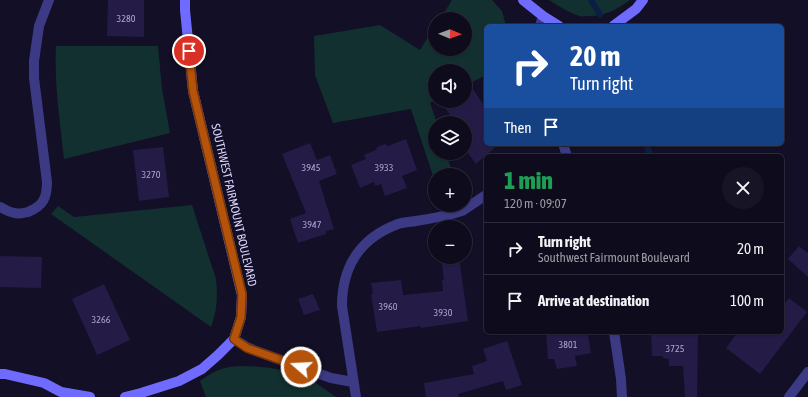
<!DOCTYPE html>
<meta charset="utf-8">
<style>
:root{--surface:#0e0b1c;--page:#171425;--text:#f1f3f6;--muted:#9b9ba3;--line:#2e2b3b}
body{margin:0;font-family:"Asap Condensed",sans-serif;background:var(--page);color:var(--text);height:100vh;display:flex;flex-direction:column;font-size:15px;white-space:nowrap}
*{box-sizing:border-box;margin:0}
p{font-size:13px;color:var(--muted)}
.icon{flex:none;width:22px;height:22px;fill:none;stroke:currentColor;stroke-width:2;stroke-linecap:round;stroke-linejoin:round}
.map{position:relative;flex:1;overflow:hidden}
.side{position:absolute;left:484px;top:154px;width:300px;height:180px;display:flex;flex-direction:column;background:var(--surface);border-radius:6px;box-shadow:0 1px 3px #0004,0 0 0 1px var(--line)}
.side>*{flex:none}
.hud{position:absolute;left:484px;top:24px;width:300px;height:122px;border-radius:6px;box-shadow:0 1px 3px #0004,0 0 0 1px var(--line);background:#1a4fa0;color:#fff;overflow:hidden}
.needle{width:26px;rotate:91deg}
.tools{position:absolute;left:428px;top:12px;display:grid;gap:8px}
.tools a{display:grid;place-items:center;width:44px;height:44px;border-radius:50%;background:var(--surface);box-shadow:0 1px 3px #0004,0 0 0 1px var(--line);font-size:20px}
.pin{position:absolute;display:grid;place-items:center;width:34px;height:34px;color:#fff;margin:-17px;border:2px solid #fff;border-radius:50%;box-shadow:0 1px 4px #0007}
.me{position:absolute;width:44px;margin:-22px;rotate:289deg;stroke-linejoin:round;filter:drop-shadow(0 0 3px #0008)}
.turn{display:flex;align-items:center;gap:14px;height:84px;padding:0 20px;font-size:18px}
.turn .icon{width:52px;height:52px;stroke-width:2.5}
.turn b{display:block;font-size:28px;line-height:34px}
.then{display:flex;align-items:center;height:38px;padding:0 20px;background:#0003;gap:8px;font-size:15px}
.round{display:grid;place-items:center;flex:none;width:42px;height:42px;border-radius:21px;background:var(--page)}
.summary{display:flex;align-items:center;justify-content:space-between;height:68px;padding:0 20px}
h1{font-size:24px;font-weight:800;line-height:30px;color:#1e9e55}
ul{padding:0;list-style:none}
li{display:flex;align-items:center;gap:12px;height:52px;padding:0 20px;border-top:1px solid var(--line)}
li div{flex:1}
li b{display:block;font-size:15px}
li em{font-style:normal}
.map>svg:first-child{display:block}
.green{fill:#12302f}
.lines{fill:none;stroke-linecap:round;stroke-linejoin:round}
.stream{stroke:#0a1f44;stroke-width:6}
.building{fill:#241b47}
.street{stroke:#3d3a85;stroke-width:10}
.secondary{stroke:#6f6bff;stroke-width:10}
.route-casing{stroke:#753606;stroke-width:10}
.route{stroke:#b45309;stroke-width:7}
.labels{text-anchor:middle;stroke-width:4;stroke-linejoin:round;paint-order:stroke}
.number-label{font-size:10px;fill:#aca6d1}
.street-label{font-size:12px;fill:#d9d4ff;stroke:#130f26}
</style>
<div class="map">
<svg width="808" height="397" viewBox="0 0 808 397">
<rect width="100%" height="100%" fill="#130f26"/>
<!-- green -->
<path class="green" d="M 452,0 L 492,0 L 502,11 L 506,26 L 486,26 L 486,75 L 465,86 L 465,71 L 435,71 L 435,100 L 430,103 L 437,123 L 435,123 L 435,153 L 446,153 L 453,175 L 435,175 L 435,182 L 411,109 L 333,123 L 315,75 L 314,36 L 380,25 L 420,50 L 435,26 L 435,49 L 465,49 L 465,19 L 440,19 Z
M 549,0 L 630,0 C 618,9 605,16 590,16 C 587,16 583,17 580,16 C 571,14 557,5 549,0 Z
M 56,46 L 158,46 L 162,89 L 170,133 L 64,159 C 60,121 54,84 56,46 Z
M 192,205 L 216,279 C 218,297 217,311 211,327 L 51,214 L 58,206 L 74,217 Z
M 237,366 C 260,366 283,368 304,377 C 315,381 327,391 336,397 L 206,397 L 200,381 C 215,371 219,368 237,366 Z"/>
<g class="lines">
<!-- stream -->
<path class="stream" d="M 591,0 L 600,15
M 646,144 L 650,154"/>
</g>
<!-- building -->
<path class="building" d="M 108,0 L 144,0 L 144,37 L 107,36 Z
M 465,78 L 486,108 L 486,144 L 499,144 L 476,164 L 465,149 L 465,123 L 456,123 L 440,101 L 465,101 Z
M 406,139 L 417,170 L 402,176 L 407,188 L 385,196 L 381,184 L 375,186 L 374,182 L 360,188 L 351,165 L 366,159 L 364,155 L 376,150 L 377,147 L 385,144 L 388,146 Z
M 310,143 L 317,160 L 330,155 L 337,174 L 319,181 L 334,229 L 326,231 L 326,234 L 298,243 L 290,219 L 306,213 L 282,154 Z
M 163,147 L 169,197 L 139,201 L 133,150 Z
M 799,246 L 808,253 L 808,277 L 788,259 Z
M 0,256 L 42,257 L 41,288 L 0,287 Z
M 441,257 L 459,257 L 468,321 L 421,328 L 420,326 L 377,332 L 371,294 L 373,294 L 371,283 L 401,280 L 403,295 L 443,291 L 442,280 L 444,280 Z
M 104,284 L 130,340 L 97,355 L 72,299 Z
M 313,294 L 320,310 L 304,315 L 298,299 Z
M 789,298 L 807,312 L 760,374 L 726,348 L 738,332 L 782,332 L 782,307 Z
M 546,332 L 575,332 L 576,335 L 588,334 L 591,353 L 575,356 L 577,366 L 557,369 L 554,359 L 548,359 Z
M 651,332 L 698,332 L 697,397 L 685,397 L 683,366 L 669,366 L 669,359 L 663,358 L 663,356 L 652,356 Z
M 507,341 L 522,385 L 506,390 L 503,381 L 458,394 L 459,397 L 426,397 L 424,383 L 474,374 L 472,366 L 487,361 L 483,349 Z"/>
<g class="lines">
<!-- street -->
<path class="street" d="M 540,26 L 543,16
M 563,144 L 567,156
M 0,207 C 4,209 10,213 15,213 C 18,214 24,213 28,212 C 43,206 47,198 47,182 L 34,78 L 34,61 L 39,26 L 49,0
M 614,332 L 621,379 L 622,397
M 234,339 L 247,347 L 256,351 L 331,378 L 353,382
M 356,397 L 342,306 C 342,267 360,238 398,224 C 404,222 410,222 416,221 C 428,219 440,217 452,214 L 462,211 L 486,195
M 789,397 L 808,372"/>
<!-- secondary -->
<path class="secondary" d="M 523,0 L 543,16 L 559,26
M 613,26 L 636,9 L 643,0
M 0,374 L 5,374 L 44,383 L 61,392 L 90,397
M 125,397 L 141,393 L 179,381 L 202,369 L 218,355 L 234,339 L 241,317 L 242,295 L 193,91 L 185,10 L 185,0"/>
</g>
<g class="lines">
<!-- route casing -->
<g class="route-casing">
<path id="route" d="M 189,51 L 193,91 L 242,294 L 241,317 L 234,339 L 247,348 L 301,367"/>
</g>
<!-- route -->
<use href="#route" class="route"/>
</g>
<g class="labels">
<!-- number labels -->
<g class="number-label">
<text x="126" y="22">3280</text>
<text x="311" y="171">3945</text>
<text x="384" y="171">3933</text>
<text x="151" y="178">3270</text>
<text x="312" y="228">3947</text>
<text x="388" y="310">3960</text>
<text x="443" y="316">3930</text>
<text x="101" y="323">3266</text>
<text x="568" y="348">3801</text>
<text x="675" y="352">3725</text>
</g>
<!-- street labels -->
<g class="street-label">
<text transform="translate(234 205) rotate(77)" y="4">SOUTHWEST FAIRMOUNT BOULEVARD</text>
</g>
</g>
</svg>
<div class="tools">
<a><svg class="needle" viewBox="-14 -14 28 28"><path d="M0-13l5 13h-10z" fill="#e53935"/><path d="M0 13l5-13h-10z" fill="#9b9ba3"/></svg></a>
<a><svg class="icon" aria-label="sound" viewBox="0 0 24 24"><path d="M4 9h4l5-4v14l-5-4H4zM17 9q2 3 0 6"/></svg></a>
<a><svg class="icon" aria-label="layers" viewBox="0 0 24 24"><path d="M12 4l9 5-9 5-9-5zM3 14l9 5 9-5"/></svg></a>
<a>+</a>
<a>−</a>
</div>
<div class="pin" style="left:189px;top:51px;background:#d93025"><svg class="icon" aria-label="arrive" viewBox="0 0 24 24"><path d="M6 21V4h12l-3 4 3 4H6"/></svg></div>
<svg class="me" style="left:301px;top:367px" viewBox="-20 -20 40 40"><circle r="17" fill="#b45309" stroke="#fff" stroke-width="3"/><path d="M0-11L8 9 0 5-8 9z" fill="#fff"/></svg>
<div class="hud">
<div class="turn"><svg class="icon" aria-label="right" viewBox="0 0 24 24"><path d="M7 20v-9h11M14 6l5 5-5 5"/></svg><div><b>20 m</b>Turn right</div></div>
<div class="then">Then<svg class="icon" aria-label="arrive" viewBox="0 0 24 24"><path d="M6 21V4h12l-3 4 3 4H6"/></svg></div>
</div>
<section class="side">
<div class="summary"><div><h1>1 min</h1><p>120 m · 09:07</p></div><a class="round"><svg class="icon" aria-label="close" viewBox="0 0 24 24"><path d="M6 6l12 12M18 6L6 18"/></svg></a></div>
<ul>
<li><svg class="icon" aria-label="right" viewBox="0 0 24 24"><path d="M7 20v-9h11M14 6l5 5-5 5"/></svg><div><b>Turn right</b><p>Southwest Fairmount Boulevard</p></div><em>20 m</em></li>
<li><svg class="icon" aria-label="arrive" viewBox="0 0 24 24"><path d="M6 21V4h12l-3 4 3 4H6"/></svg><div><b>Arrive at destination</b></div><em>100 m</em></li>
</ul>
</section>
</div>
